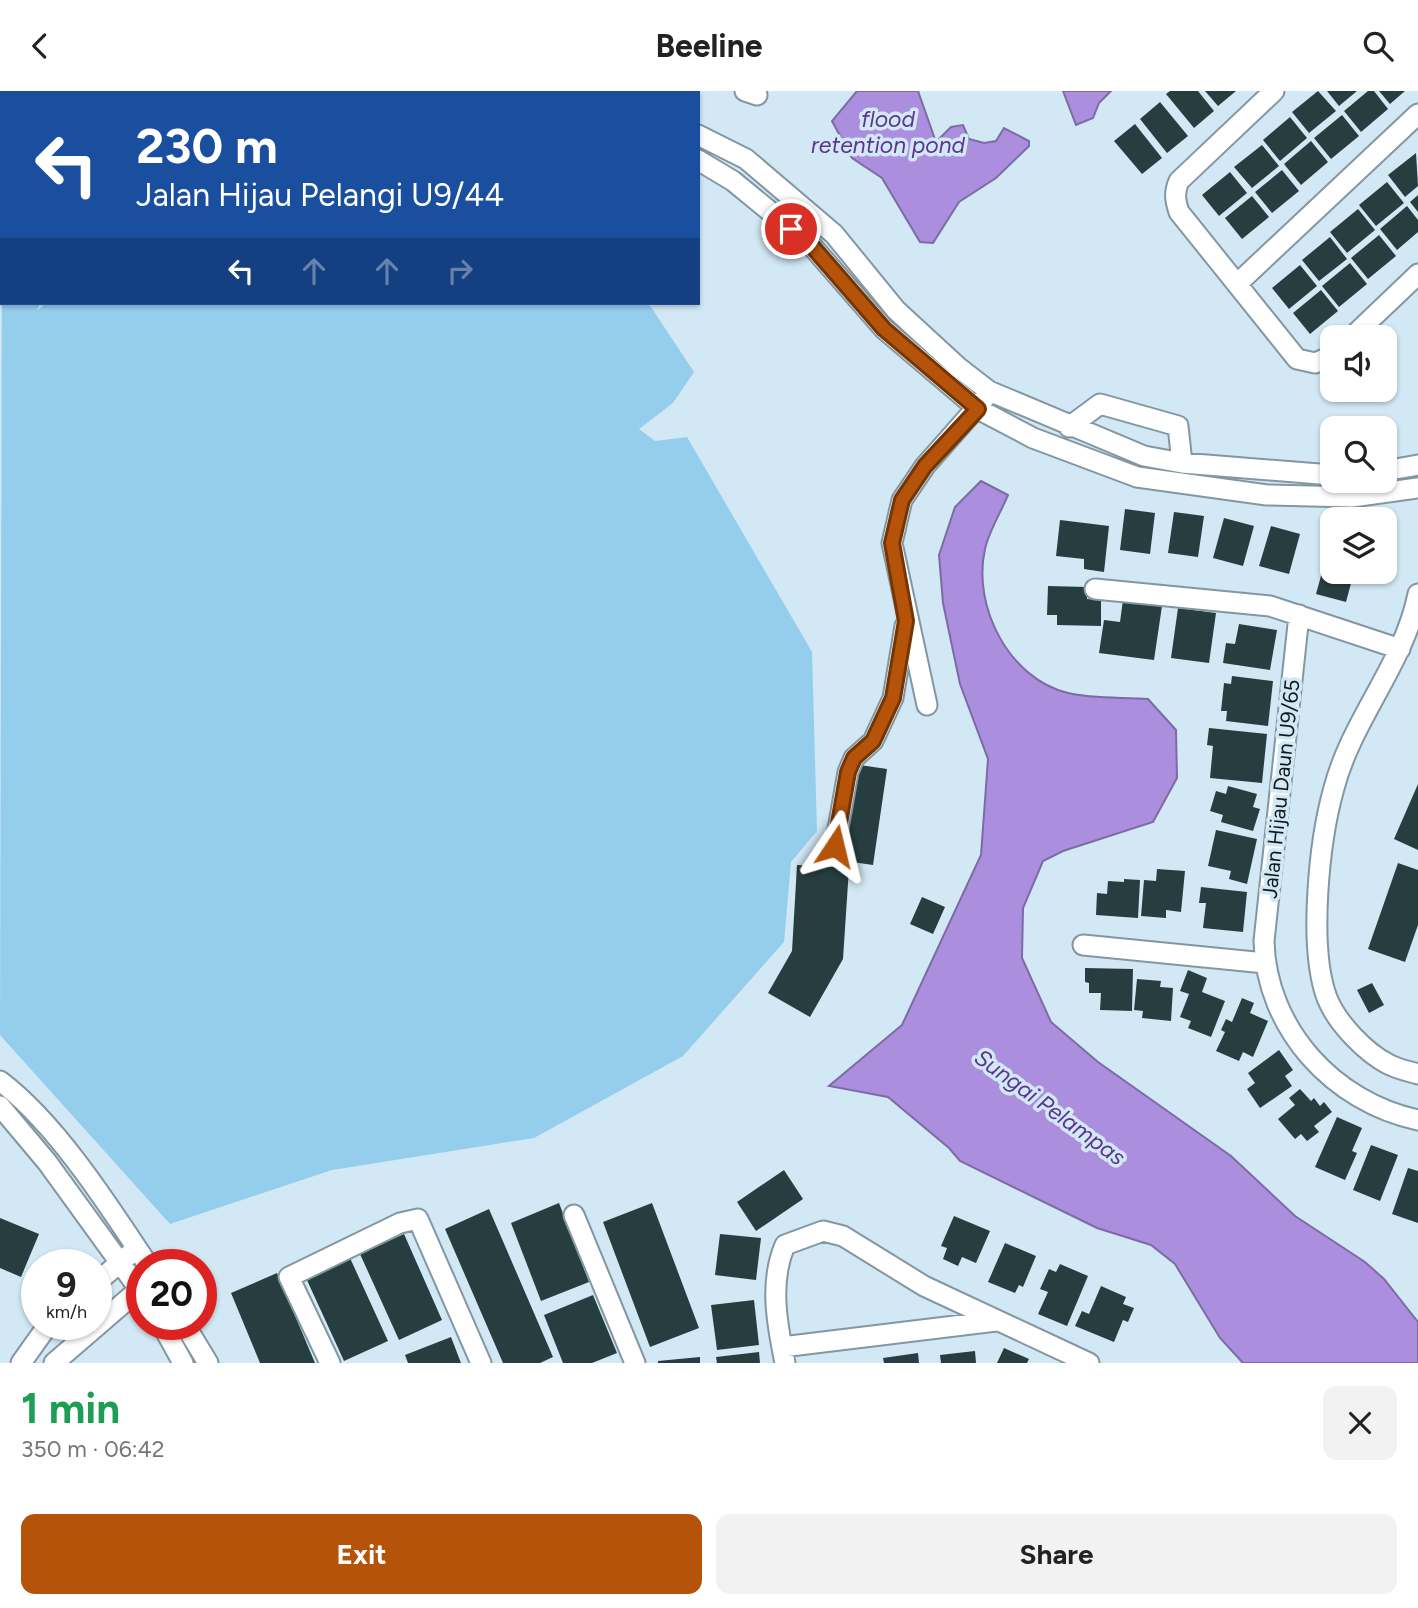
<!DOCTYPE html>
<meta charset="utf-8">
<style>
:root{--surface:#fff;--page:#f2f2f2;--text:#222;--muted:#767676;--accent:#b45309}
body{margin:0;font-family:Figtree,sans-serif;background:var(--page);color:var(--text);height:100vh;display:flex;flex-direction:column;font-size:26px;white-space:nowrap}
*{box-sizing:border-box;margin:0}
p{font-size:23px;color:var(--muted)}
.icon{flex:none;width:38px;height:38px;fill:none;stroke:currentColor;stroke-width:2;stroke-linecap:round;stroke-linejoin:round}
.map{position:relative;height:1272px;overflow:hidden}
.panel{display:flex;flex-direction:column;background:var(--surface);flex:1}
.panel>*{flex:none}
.top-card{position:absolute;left:0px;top:0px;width:700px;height:214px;box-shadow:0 2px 5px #0004;background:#1a4fa0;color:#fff;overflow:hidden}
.buttons{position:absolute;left:1320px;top:234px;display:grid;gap:14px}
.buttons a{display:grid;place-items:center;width:77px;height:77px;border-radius:14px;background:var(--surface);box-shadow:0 2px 5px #0004;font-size:35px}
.speed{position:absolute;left:21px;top:1158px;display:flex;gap:14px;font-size:35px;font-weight:700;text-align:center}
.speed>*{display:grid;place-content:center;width:91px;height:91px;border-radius:50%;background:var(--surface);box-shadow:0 2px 5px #0004;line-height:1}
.speed small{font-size:18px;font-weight:400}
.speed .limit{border:10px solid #d22;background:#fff;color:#111}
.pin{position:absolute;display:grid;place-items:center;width:60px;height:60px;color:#fff;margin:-30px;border:4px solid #fff;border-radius:50%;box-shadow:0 2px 7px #0007}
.me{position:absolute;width:77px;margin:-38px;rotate:10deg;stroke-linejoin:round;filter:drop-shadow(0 0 5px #0008)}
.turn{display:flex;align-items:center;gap:24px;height:147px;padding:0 21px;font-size:32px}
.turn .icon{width:91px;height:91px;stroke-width:2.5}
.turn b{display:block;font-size:49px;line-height:60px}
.lanes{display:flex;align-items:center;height:66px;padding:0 21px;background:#0003;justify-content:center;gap:35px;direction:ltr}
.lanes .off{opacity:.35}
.round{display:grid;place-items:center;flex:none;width:74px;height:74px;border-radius:14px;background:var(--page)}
.headline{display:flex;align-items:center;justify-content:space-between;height:119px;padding:0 21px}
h1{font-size:42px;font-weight:700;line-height:52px;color:#1e9e55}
.cta{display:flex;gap:14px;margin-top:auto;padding:14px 21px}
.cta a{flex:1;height:80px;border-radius:14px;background:var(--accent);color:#fff;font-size:28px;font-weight:700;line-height:80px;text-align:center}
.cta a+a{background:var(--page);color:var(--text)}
header{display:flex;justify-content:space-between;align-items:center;height:91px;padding:0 21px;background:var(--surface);font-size:32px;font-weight:700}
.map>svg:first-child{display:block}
.green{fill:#95cded}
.water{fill:#ab8ede;stroke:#7d6ba4;stroke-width:2}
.building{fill:#273e40}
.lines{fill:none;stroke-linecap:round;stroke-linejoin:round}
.minor-casing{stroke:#8397a3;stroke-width:23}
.minor{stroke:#fff;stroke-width:19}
.route-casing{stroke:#753606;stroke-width:18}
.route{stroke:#b45309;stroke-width:12}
.labels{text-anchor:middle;stroke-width:7;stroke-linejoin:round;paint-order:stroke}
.street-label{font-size:21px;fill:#12191e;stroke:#d2e8f5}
.water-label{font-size:23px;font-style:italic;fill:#5c3492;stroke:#d2e8f5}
</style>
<header><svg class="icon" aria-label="back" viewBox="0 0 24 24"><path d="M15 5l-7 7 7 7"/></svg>Beeline<svg class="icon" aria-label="search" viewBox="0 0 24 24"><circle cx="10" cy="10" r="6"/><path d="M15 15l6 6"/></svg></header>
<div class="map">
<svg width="1418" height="1272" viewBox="0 0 1418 1272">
<rect width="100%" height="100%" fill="#d2e8f5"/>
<!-- green -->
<path class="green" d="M 2,138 L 2,212 L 40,212 L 37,220 L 46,212 L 646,212 L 651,216 L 694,281 L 673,312 L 639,338 L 655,350 L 687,346 L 812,561 L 817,740 L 791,771 L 784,851 L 683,965 L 534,1047 L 332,1079 L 170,1133 L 0,944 Z"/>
<!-- water -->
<path class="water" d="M 857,0 L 918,0 L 936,51 L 951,36 L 963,34 L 969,48 L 984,52 L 996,50 L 1004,37 L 1029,50 L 1029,55 L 996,87 L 959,111 L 933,152 L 920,151 L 882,87 L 852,67 L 832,30 Z
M 1063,0 L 1111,0 L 1099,12 L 1093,27 L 1076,34 Z
M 981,390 L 1008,404 C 1001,421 989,440 985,458 C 972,515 1009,588 1068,602 C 1093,608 1122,606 1148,608 L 1176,639 L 1177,687 L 1153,731 L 1063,760 L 1043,770 L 1023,817 L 1022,867 L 1051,931 L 1098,971 L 1231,1065 L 1295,1125 L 1365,1171 L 1384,1188 L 1418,1231 L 1418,1272 L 1243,1272 L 1220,1247 L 1175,1173 L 1151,1154 L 1097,1137 L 960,1070 L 949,1057 L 888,1006 L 829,995 L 902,934 L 981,764 L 988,668 L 960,593 L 943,512 L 939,464 L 955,416 Z"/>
<!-- building -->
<path class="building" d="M 1170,0 L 1198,0 L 1214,20 L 1194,37 L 1166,3 Z
M 1205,0 L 1236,0 L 1218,15 Z
M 1318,0 L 1336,20 L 1309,42 L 1292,21 Z
M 1327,0 L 1357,0 L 1339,15 Z
M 1368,0 L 1374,0 L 1388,18 L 1361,41 L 1344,20 Z
M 1379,0 L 1405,0 L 1390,13 Z
M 1160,11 L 1188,45 L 1167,62 L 1140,28 Z
M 1342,24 L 1359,45 L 1331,68 L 1314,47 Z
M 1290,26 L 1307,47 L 1280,70 L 1263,49 Z
M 1135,33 L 1162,67 L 1142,83 L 1114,50 Z
M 1311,50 L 1328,71 L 1301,94 L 1284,73 Z
M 1262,54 L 1279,75 L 1252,97 L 1234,76 Z
M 1416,62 L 1418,95 L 1405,106 L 1388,84 Z
M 1282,79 L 1299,100 L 1272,122 L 1255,101 Z
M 1230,81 L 1247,102 L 1219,125 L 1202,104 Z
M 1387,91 L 1404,112 L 1376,135 L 1359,114 Z
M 1418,104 L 1418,121 L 1410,111 Z
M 1252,105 L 1269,126 L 1242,148 L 1225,127 Z
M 1407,115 L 1418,129 L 1418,141 L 1397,159 L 1380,138 Z
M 1358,118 L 1375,139 L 1347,162 L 1330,141 Z
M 1379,144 L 1396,165 L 1368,188 L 1351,167 Z
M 1330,146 L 1347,168 L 1319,190 L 1302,169 Z
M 1350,172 L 1367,193 L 1339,216 L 1322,195 Z
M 1300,174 L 1317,195 L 1289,218 L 1272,197 Z
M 1321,199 L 1338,220 L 1310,243 L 1293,222 Z
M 1125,418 L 1155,422 L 1150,463 L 1120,459 Z
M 1174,421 L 1204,425 L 1198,466 L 1168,462 Z
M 1224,427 L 1254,435 L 1243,475 L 1213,467 Z
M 1060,429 L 1109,435 L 1104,481 L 1084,478 L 1084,468 L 1056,465 Z
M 1271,435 L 1300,443 L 1289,483 L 1259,475 Z
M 1327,463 L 1332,464 L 1332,481 L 1354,481 L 1346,511 L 1316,503 Z
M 1048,495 L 1087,496 L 1087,508 L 1101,509 L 1101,535 L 1057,534 L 1057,524 L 1047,524 Z
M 1123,509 L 1162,515 L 1154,569 L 1099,562 L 1104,529 L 1120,531 Z
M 1178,517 L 1216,522 L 1209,572 L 1171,567 Z
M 1239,533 L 1277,539 L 1270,579 L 1223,572 L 1226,552 L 1235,553 Z
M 1232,585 L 1273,590 L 1268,635 L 1226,630 L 1227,620 L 1221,620 L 1224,592 L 1231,593 Z
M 1209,637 L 1267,643 L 1262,692 L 1210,687 L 1213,655 L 1207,654 Z
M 853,673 L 887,678 L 873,774 L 838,769 Z
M 1418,693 L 1418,759 L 1394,748 Z
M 1228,695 L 1257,703 L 1253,716 L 1260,718 L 1253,740 L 1221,731 L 1223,724 L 1210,720 L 1216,700 L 1226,703 Z
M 1216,739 L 1257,748 L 1247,793 L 1229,788 L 1231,780 L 1208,775 Z
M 1398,772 L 1418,779 L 1418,834 L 1405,871 L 1368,858 Z
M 797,774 L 849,777 L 843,868 L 810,926 L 768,902 L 792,860 Z
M 1157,778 L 1185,780 L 1181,821 L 1166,819 L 1166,827 L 1141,825 L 1144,789 L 1156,790 Z
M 1124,788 L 1140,789 L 1138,827 L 1096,824 L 1097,802 L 1107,803 L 1108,790 L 1124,791 Z
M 1201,796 L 1247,801 L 1243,841 L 1203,837 L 1206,812 L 1199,812 Z
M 922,806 L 945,816 L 933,843 L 910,833 Z
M 1085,877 L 1133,878 L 1132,920 L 1100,919 L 1101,902 L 1089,902 L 1089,892 L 1085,891 Z
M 1188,879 L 1207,887 L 1202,901 L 1225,910 L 1211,946 L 1188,937 L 1191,930 L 1180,926 L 1189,903 L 1180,900 Z
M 1137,888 L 1161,890 L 1160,896 L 1173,897 L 1171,930 L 1142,927 L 1143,920 L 1134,919 Z
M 1372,892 L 1384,914 L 1369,922 L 1357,899 Z
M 1242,907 L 1254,912 L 1250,922 L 1268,930 L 1253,966 L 1243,961 L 1239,970 L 1216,960 L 1225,941 L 1221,939 L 1226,928 L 1232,931 Z
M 1279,959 L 1293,979 L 1285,985 L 1292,995 L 1260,1017 L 1247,998 L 1255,992 L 1248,982 Z
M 1300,998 L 1311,1010 L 1314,1007 L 1320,1015 L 1324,1011 L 1332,1021 L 1314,1035 L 1319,1041 L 1307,1050 L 1301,1043 L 1295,1048 L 1278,1028 L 1295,1014 L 1289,1007 Z
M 1337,1026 L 1362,1037 L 1352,1060 L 1357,1062 L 1345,1089 L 1315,1076 Z
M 1371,1054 L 1398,1064 L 1380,1110 L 1353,1099 Z
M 1408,1077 L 1418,1080 L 1418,1132 L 1392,1123 Z
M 784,1079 L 803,1108 L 756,1140 L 737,1111 Z
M 559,1112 L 589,1191 L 541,1210 L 511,1132 Z
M 652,1112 L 699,1237 L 650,1256 L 603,1131 Z
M 489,1118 L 553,1266 L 540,1272 L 503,1272 L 445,1138 Z
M 954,1125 L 990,1140 L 976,1172 L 962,1166 L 958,1175 L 943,1168 L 947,1157 L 941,1155 Z
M 0,1127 L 39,1143 L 21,1186 L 0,1177 Z
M 404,1143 L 442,1229 L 399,1249 L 360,1163 Z
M 720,1143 L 761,1147 L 756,1189 L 715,1184 Z
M 1005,1152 L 1036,1165 L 1023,1196 L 1019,1194 L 1015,1202 L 988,1191 Z
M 350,1167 L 388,1250 L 344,1270 L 306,1187 Z
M 1060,1173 L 1088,1185 L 1067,1235 L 1038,1223 L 1048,1201 L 1040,1198 L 1049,1178 L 1056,1181 Z
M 277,1182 L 315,1272 L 260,1272 L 231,1202 Z
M 1101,1195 L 1126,1206 L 1123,1213 L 1134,1217 L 1128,1231 L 1123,1229 L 1114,1251 L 1075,1235 L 1082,1220 L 1089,1223 Z
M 593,1204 L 617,1262 L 592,1272 L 563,1272 L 544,1224 Z
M 754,1209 L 759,1254 L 717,1259 L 711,1214 Z
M 451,1246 L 461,1272 L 408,1272 L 405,1264 Z
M 1004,1257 L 1029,1268 L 1027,1272 L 997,1272 Z
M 975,1260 L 976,1272 L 941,1272 L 940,1264 Z
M 759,1261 L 760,1272 L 717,1272 L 716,1266 Z
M 918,1262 L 919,1272 L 884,1272 L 883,1267 Z
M 700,1266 L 700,1272 L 658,1272 L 658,1270 Z"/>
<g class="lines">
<!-- minor casing -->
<g class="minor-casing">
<path id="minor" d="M 490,0 L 498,2
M 578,0 L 584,2
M 745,0 L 757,4
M 1274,0 L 1179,90 C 1174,101 1175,109 1179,121 L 1297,268 L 1315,272 L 1332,265
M 140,2 L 144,0
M 263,2 L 286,0
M 622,2 L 624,0
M 698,44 L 746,68 L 834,143 L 896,219 L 958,276 L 989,300 L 1144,365 L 1182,372 L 1332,384
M 0,64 L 2,63
M 698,69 L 733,90 L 811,154 L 884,238 L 978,318 L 1033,347 L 1137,386 L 1267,404 L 1352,406 L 1418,397
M 0,88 L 2,87
M 1237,193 L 1418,23
M 1351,247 L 1418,183
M 1069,336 L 1100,313 L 1178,335 L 1182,372
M 1384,380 L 1418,374
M 1095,498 L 1270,515 L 1400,558
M 1418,503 C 1404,573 1352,628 1334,697 C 1319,750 1308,856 1327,907 C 1337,932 1365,961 1388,973 C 1397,978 1408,980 1418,983
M 1299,524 L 1264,850 C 1266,937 1333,1011 1418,1029
M 927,614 L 892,452 L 902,409 L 925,375 L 985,307
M 835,755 L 848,681 L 854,667 L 873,650 L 893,607 L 905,535
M 1083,854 L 1265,872
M 0,990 C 56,1032 109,1115 148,1174
M 0,1015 L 47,1071 L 142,1202
M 574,1124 L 635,1272
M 96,1192 L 130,1163
M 162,1234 L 183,1272
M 185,1234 L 208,1272
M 782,1256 L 996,1230
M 21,1272 L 48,1234
M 54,1272 L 142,1196
M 330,1272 L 289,1186 L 400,1132 L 418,1128 L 481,1272
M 785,1272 C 777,1233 769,1191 785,1154 L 823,1140 L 843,1145 L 924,1195 L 1089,1272"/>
</g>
<!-- minor -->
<use href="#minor" class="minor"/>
</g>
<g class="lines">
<!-- route casing -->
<g class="route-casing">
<path id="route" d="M 791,138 L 811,154 L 884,238 L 978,318 L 925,375 L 902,409 L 892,452 L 906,530 L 893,607 L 873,650 L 854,667 L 848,681 L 835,755"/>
</g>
<!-- route -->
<use href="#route" class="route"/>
</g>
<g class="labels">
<!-- street labels -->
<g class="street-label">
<text transform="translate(1281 698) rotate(-84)" y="7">Jalan Hijau Daun U9/65</text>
</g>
<!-- water labels -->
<g class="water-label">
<text x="888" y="36">flood<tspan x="888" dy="26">retention pond</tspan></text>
<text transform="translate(1050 1016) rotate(36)" y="8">Sungai Pelampas</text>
</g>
</g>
</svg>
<div class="buttons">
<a><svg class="icon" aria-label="sound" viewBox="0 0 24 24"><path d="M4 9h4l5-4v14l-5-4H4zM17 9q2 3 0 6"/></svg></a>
<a><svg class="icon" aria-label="search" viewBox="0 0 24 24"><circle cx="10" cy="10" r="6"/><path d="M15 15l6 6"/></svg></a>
<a><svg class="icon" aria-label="layers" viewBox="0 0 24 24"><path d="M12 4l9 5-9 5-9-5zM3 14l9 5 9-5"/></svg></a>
</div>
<div class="speed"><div>9<small>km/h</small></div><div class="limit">20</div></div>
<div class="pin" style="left:791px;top:138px;background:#d93025"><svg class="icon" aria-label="arrive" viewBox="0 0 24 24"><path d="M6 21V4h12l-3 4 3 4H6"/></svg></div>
<svg class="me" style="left:835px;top:755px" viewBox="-20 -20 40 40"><path d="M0-17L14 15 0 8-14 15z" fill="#b45309" stroke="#fff" stroke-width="4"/></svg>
<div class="top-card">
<div class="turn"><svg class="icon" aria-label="left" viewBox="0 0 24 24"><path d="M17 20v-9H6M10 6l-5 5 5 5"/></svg><div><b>230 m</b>Jalan Hijau Pelangi U9/44</div></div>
<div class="lanes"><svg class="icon" aria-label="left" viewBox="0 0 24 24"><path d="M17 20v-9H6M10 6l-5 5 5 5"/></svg><svg class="icon off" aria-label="ahead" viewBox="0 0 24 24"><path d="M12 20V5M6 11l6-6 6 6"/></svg><svg class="icon off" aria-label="ahead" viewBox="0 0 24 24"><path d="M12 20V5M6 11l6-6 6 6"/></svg><svg class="icon off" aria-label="right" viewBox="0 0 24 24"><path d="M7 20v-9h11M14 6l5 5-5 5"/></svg></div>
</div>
</div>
<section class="panel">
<div class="headline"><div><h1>1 min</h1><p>350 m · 06:42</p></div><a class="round"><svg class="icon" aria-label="close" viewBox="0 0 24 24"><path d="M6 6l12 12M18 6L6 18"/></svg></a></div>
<div class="cta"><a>Exit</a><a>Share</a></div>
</section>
